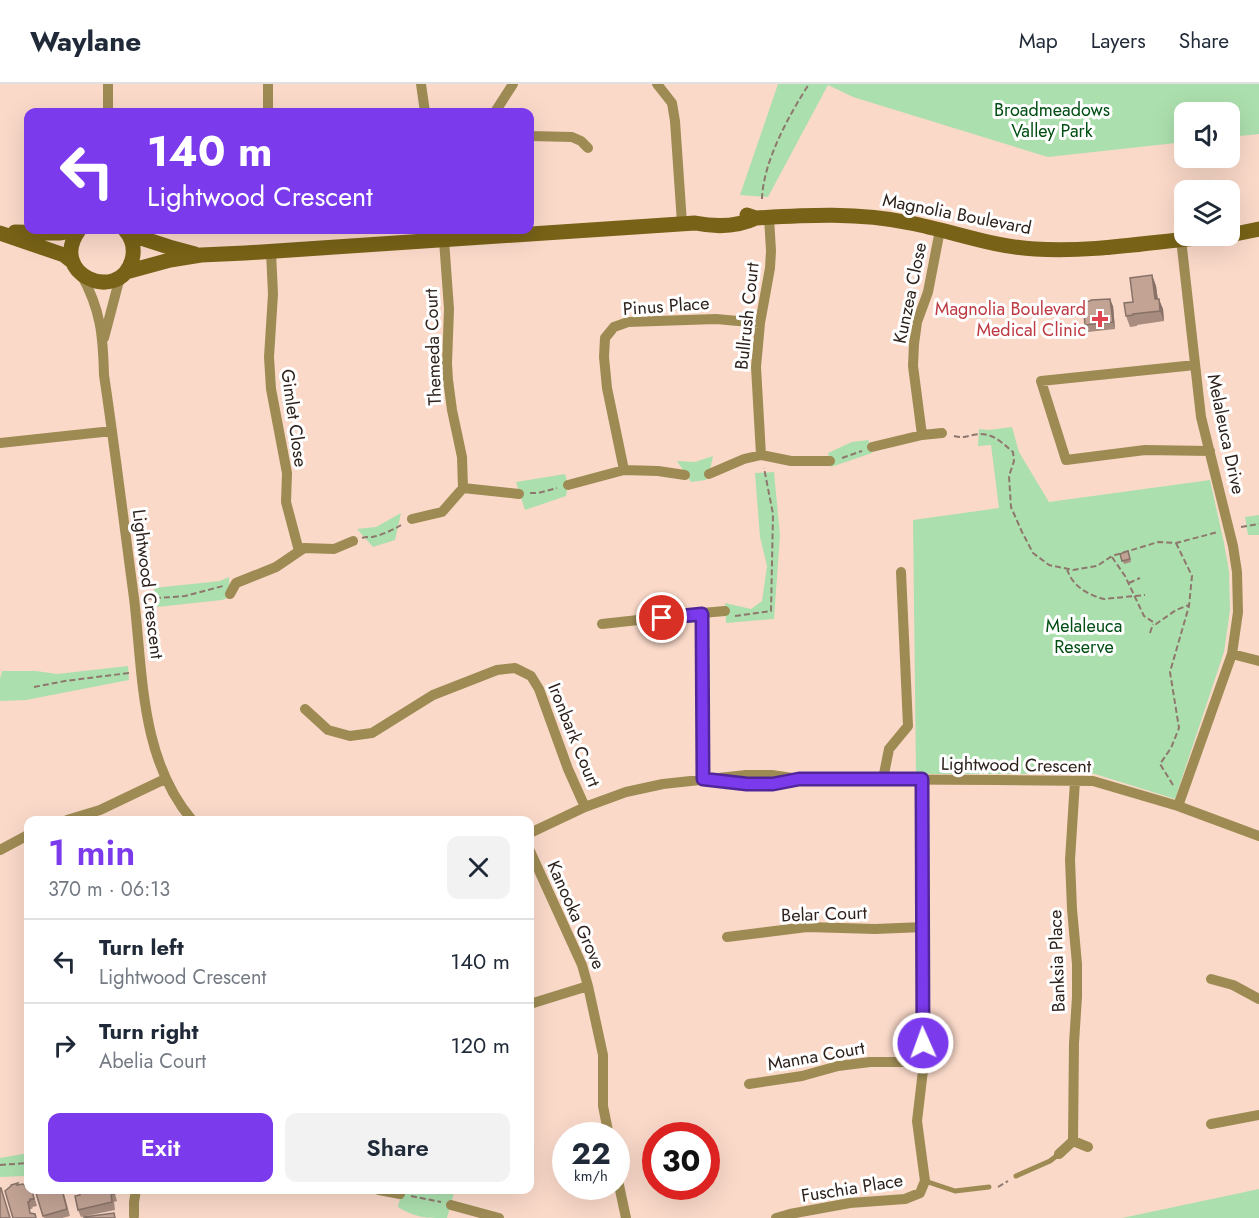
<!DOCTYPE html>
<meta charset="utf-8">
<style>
:root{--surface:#fff;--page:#f2f2f3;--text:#1f2937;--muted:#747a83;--line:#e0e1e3;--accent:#7c3aed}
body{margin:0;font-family:Jost,sans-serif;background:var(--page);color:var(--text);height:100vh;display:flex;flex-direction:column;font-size:22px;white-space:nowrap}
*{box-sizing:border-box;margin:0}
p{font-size:20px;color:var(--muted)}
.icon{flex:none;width:33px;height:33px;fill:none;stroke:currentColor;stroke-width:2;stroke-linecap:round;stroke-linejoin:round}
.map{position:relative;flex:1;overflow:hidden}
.details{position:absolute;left:24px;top:732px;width:510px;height:378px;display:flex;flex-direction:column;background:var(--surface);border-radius:12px;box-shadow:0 6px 24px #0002}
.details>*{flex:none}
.guide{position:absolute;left:24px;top:24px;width:510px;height:126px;border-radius:12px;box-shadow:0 6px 24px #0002;background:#7c3aed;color:#fff;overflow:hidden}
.controls{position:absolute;left:1174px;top:18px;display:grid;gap:12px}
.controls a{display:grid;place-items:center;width:66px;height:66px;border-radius:12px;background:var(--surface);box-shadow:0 6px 24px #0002;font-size:30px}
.speed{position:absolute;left:552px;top:1038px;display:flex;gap:12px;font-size:30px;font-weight:700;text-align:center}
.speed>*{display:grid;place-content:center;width:78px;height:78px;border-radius:50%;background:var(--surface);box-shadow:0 6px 24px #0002;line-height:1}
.speed small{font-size:15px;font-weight:400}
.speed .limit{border:9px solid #d22;background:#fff;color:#111}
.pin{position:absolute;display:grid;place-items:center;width:51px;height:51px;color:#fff;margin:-26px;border:3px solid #fff;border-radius:50%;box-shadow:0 2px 6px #0007}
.me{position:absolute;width:66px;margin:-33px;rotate:358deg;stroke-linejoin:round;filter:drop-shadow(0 0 4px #0008)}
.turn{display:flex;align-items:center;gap:21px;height:126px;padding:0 24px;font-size:27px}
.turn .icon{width:78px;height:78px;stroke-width:2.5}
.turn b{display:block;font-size:42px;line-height:51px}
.round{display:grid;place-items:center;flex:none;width:63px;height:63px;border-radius:12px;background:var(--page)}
.overview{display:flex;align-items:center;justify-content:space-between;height:102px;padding:0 24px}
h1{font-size:36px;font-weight:600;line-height:45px;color:var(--accent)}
.action{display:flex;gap:12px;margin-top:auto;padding:12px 24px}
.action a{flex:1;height:69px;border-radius:12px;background:var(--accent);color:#fff;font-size:24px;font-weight:600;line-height:69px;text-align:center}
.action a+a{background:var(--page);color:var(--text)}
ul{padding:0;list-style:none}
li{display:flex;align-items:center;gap:18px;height:84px;padding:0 24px;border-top:2px solid var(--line)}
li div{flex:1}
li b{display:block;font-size:22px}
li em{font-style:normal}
header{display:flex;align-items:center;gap:36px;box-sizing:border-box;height:84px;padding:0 30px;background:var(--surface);border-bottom:2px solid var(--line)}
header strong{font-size:28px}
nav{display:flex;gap:33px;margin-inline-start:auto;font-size:21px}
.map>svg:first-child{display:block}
.green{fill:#acdfae}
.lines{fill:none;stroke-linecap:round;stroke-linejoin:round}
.path{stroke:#8e786e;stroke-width:2;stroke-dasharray:6 3;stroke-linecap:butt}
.lane{stroke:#9e8b54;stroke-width:5}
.street{stroke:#9e8b54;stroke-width:10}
.secondary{stroke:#786217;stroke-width:15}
.wall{fill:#a78c7f}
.shaded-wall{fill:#887268}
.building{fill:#c2a394;stroke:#887268;stroke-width:1.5}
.route-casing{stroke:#51269a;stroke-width:15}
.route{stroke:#7c3aed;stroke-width:10}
.health-dot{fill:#e0444e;stroke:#fff;stroke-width:2}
.labels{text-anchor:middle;stroke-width:6;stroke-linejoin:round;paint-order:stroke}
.park-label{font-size:18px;fill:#004e13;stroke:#fff}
.street-label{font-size:18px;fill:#2d211c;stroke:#fff}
.health-label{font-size:18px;fill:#be3a42;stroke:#fff;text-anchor:end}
</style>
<header>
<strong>Waylane</strong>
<nav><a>Map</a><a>Layers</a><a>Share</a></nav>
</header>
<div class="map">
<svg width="1259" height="1134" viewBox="0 0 1259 1134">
<rect width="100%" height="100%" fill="#fad9c9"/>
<!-- green -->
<path class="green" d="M 778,0 L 1259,0 L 1259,50 L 1230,53 L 1230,28 L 1185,28 L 1185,58 L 1048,73 L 853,13 L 828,1 L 768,113 L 740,111 Z
M 1012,343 L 1019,368 L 1049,418 L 1210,396 L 1224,459 L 1229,487 L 1230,526 L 1224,568 L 1175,715 L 1095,690 L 916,690 L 913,436 L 999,424 L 991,361 L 978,362 L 979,345 L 989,346 Z
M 868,356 L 872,363 L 872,369 L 831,383 L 828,369 L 852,358 Z
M 713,372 L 709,390 L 706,396 L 691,398 L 677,377 L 695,378 Z
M 774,388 L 780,451 L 774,535 L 726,539 L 725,519 L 751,525 L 762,517 L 767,482 L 760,453 L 755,389 Z
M 565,390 L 568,401 L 566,412 L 525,426 L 516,398 Z
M 401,429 L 395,456 L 373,463 L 357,445 L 376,443 Z
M 1259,431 L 1259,451 L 1248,451 L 1245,433 Z
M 229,493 L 230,513 L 222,516 L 157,523 L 154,504 L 220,497 Z
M 128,582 L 129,596 L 26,616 L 0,617 L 0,595 L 2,587 L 36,587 L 57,590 Z
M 28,1069 L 28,1090 L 25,1092 L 0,1093 L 0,1074 Z
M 1259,1105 L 1259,1134 L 1122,1134 Z
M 402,1106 L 440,1106 L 454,1109 L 447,1134 C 426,1134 416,1134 398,1123 Z"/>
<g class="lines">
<!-- path -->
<path class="path" d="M 762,115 C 763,78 789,31 809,0
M 954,352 C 962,354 965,353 973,351 C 991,347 1000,357 1013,368 L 1014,377 L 1009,392 L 1011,423 L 1022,448 L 1033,469 L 1049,481 L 1073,486 L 1097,482 L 1112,472 L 1158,458 L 1176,459 L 1218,448
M 842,374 L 862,367
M 530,409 L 538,409 L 557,404
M 1241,443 L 1259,440
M 362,454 C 365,453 369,453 372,453 C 382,451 393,446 401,441
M 1112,473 L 1125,492 L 1144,532 L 1156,540 L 1176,526 L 1189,521
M 1067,485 C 1072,502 1088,511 1104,515 L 1145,511
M 1129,499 L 1140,494
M 146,515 L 185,512 L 223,502
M 735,532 L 771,527 L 773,430 L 764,384
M 1150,549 L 1153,540
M 34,603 L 65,597 L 129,589
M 1173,701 L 1160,680 L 1171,664 L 1179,644 L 1170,588 L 1189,522 L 1192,492 L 1176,459
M 0,1081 L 28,1079
M 998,1103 L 1008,1097
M 411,1112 L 441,1118"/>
<!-- lane -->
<path class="lane" d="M 1016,1092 L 1050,1077 L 1059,1070
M 925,1097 L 955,1107 L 989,1103"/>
<!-- street -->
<path class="street" d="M 268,0 L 268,28
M 421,0 L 425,28
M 657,0 L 672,19 L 675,37 L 682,139
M 108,28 L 108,0
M 495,28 L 513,0
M 530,52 L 572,53 L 581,57 L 588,64
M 444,156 L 449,225 L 447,279 L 448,296 L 452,326 L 462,373 L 463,404
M 271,168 L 273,210 L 269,273 L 271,305 L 287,389 L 286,418 L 299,467
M 81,190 C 101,226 103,252 104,291 C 115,365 124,440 134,514 C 143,589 140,675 192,736
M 104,254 L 120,193
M 1195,281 L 1041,297 L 1066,376 L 1145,366 L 1210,367
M 922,351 L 913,282 L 914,260 L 917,238 L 928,208 L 940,146
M 0,359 L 112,347
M 872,363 L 922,351 L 942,349
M 761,371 L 756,283 L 760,239 L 770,184 L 771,167 L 769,133
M 624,386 L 607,304 L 604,273 L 605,254 L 614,243 L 628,238 L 716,235 L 760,239
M 709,390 L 744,375 L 761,371 L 791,377 L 830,377
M 568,401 L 624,386 L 658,387 L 685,391
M 412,435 L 442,428 L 463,404 L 519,410
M 230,510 L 236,499 L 276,483 L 304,464 L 334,465 L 353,457
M 702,529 L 725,527
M 602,540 L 702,529 L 703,695
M 1232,570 L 1259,577
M 305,625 L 328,646 L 350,652 L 372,649 L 433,611 L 497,586 L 515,584 L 531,592 L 539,605 L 568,685 L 585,723
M 883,695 L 889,665 L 908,642 L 901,488
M 728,697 C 749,700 768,700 790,697
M 1178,722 L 1232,570 L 1238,528 L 1237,488 L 1233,462 L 1201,333 L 1181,155
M 67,736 L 100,726 L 165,695
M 530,749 L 585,723 L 626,708 L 663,700 L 746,691 L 772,691 L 799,695 L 997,696 L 1093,697 L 1178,722 L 1259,752
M 0,766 L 28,751
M 530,767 L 582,881 L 588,902 L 603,971 L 603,1022 L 609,1052
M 727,853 L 807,843 L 875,845 L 924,843
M 1211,895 L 1233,901 L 1259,915
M 530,920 L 588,902
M 749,1000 L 802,992 L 838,982 L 870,978 L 924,978
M 1211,1040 L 1259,1031
M 1073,1057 L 1074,959 L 1077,913 L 1077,880 L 1072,825 L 1070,776 L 1075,697
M 1059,1070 L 1073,1057 L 1088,1063
M 616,1087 L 626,1134
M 379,1106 L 400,1110
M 451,1121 L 499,1134
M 134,1132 L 134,1118 L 136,1106
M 776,1134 L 790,1130 L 850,1119 L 905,1115 L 920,1109 L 925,1097 L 917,1037 L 924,978 L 922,941 L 924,843 L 922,695"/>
<!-- secondary -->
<path class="secondary" d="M 747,131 L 756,134 C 807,131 859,128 910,139 C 952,147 993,163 1035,165 C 1097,169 1160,156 1222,152
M 79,146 C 47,190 119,221 132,176 C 135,165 132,154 125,146
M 15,148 L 59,149 L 78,146
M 0,149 L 64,171 L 73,178
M 129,150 L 169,163 L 195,170
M 1230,151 L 1259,145
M 126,188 L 170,176 L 201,171 L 245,169 L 695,139 C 715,143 737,143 756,134"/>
</g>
<!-- wall -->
<path class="wall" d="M 1152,191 L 1156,202 L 1158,215 L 1163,225 L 1164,237 L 1137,241 L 1137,242 L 1130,243 L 1126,232 L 1133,218 Z
M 1113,222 L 1115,245 L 1088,248 L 1085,241 Z
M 1128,467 L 1131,478 L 1124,480 L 1120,470 Z
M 18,1099 L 19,1101 L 32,1106 L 37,1122 L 32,1123 L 33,1124 L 13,1134 Z
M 35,1106 L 63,1106 L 70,1132 L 62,1134 L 44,1134 Z
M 79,1106 L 114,1106 L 117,1117 L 114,1118 L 115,1126 L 81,1133 L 78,1126 L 80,1111 Z"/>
<!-- shaded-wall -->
<path class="shaded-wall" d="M 1152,191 L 1156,202 L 1159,226 L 1155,215 Z
M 1110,215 L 1113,222 L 1115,245 L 1113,238 Z
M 1159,215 L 1163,225 L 1164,237 L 1160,227 Z"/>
<!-- building -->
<path class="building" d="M 1152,191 L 1155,215 L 1159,215 L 1160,227 L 1133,230 L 1133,231 L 1126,232 L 1124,219 L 1133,218 L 1130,194 Z
M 1110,215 L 1113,238 L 1085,241 L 1083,218 L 1090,217 L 1091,216 Z
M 1128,467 L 1130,475 L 1122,477 L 1120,470 Z
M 18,1099 L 17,1101 L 23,1100 L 27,1104 L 28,1104 L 28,1106 L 32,1106 L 34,1115 L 30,1115 L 30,1117 L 28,1118 L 30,1129 L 35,1130 L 36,1134 L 13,1134 L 5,1107 L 11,1102 L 11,1101 Z
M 0,1104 L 1,1104 L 10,1134 L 0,1134 Z
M 35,1106 L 62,1106 L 67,1125 L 43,1132 Z
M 79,1106 L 113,1106 L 114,1110 L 111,1110 L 112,1118 L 78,1126 L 75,1112 L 80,1111 Z
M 114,1129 L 115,1134 L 84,1134 L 84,1133 Z"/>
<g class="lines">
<!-- route casing -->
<g class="route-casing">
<path id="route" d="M 662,534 L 702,530 L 703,695 L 747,700 L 773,700 L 799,695 L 922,695 L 923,959"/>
</g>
<!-- route -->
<use href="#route" class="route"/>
</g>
<!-- markers -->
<path class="health-dot" d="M1097 226h6v6h6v6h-6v6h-6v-6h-6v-6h6z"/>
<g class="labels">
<!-- park labels -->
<g class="park-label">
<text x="1052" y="32">Broadmeadows<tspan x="1052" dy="21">Valley Park</tspan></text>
<text x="1084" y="548">Melaleuca<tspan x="1084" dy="21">Reserve</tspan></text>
</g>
<!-- street labels -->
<g class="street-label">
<text transform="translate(957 130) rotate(11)" y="6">Magnolia Boulevard</text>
<text transform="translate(910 209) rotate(-78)" y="6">Kunzea Close</text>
<text transform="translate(666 222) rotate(-4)" y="6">Pinus Place</text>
<text transform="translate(747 232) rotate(-84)" y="6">Bullrush Court</text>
<text transform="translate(433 263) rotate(-92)" y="6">Themeda Court</text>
<text transform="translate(294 334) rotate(82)" y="6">Gimlet Close</text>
<text transform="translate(1226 350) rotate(78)" y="6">Melaleuca Drive</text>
<text transform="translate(148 500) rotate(83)" y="6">Lightwood Crescent</text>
<text transform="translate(574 651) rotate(68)" y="6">Ironbark Court</text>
<text transform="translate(1016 681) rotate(1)" y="6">Lightwood Crescent</text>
<text transform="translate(824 830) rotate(-2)" y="6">Belar Court</text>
<text transform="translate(576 831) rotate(66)" y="6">Kanooka Grove</text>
<text transform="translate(1057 877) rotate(-92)" y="6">Banksia Place</text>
<text transform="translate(816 972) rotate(-10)" y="6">Manna Court</text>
<text transform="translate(852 1104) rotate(-9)" y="6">Fuschia Place</text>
</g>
<!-- health labels -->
<g class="health-label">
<text x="1086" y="231">Magnolia Boulevard<tspan x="1086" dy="21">Medical Clinic</tspan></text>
</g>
</g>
</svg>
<div class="controls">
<a><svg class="icon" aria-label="sound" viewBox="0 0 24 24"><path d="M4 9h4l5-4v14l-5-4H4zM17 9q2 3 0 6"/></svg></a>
<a><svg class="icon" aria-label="layers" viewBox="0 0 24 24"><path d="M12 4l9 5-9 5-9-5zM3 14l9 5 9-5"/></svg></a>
</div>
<div class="speed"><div>22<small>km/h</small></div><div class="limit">30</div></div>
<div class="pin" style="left:662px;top:534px;background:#d93025"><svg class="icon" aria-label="arrive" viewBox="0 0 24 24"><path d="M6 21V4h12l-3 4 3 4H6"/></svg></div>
<svg class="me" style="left:923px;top:959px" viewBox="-20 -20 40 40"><circle r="17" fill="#7c3aed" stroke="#fff" stroke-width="3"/><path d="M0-11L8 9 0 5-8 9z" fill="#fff"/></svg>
<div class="guide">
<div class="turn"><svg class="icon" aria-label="left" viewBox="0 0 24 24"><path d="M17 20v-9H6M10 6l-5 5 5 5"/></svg><div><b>140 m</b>Lightwood Crescent</div></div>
</div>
<section class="details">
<div class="overview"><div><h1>1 min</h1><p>370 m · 06:13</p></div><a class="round"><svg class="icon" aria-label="close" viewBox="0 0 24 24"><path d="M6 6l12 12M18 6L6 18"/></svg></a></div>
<ul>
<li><svg class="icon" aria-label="left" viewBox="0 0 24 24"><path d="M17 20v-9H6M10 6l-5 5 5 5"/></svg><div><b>Turn left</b><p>Lightwood Crescent</p></div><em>140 m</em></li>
<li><svg class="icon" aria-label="right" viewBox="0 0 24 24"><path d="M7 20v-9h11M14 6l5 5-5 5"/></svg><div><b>Turn right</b><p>Abelia Court</p></div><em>120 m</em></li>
</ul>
<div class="action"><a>Exit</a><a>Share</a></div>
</section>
</div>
